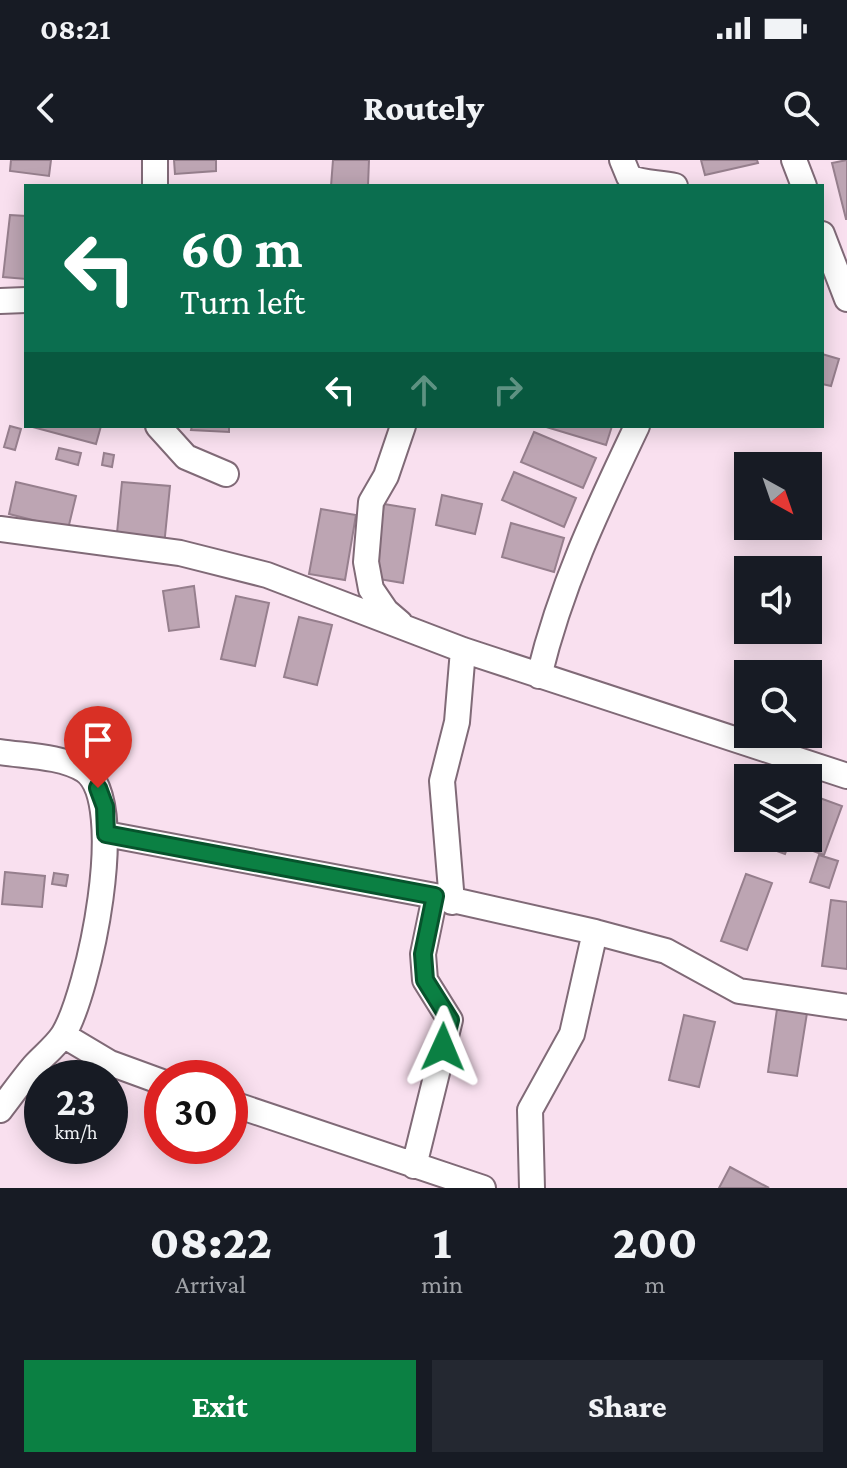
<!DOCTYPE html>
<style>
:root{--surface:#171b24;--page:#242831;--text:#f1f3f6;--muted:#9ea1a6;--accent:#0b8043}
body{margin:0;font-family:"Crimson Pro",serif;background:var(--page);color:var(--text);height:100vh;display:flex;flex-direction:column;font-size:30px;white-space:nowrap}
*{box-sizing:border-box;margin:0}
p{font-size:26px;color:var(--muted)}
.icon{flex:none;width:44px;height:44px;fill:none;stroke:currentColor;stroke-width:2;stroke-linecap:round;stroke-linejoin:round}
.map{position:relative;height:1028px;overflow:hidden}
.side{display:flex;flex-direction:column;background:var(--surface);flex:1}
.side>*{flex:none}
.hud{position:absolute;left:24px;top:24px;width:800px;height:244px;border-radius:0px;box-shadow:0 4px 20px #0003;background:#0b6e4f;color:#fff;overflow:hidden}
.needle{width:52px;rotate:140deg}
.buttons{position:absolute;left:734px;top:292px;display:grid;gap:16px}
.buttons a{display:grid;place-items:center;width:88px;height:88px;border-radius:0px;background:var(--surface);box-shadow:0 4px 20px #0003;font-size:40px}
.speed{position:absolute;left:24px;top:900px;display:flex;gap:16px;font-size:40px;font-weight:700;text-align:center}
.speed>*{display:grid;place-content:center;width:104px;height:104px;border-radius:50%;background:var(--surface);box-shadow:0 4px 20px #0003;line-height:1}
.speed small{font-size:20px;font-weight:400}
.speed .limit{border:12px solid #d22;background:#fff;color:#111}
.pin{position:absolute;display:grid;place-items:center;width:68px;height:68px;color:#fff;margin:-82px -34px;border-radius:50% 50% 50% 0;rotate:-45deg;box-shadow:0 0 8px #0007}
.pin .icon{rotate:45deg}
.me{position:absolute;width:88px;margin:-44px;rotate:1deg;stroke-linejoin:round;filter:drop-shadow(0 0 6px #0008)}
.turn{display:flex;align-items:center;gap:28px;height:168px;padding:0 24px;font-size:36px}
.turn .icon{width:104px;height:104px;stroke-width:2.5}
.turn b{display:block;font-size:56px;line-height:68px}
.lanes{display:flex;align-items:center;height:76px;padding:0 24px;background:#0003;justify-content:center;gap:40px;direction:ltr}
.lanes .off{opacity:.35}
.eta{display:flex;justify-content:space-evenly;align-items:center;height:136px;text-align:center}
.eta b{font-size:48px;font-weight:800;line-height:56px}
.primary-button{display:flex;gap:16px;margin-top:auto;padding:16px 24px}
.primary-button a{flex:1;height:92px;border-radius:0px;background:var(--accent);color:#fff;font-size:32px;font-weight:800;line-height:92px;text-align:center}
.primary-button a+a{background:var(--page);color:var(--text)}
.status{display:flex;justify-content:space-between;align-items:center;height:56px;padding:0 40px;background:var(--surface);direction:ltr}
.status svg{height:22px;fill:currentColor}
header{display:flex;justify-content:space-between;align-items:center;height:104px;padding:0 24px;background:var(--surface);font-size:36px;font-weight:800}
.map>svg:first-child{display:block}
.building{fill:#bda5b3;stroke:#967f8d;stroke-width:2}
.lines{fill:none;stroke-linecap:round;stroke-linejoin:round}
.minor-casing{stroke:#806a77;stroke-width:28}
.minor{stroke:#fff;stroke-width:24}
.route-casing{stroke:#07532c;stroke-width:20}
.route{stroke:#0b8043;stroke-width:14}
</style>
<div class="status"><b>08:21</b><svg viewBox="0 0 49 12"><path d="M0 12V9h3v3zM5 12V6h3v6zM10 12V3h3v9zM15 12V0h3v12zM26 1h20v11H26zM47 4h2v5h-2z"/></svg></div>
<header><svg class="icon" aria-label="back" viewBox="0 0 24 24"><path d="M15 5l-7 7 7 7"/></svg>Routely<svg class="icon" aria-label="search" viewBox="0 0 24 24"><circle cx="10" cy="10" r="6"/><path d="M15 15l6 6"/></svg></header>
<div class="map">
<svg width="847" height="1028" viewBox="0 0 847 1028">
<rect width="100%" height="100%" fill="#f9e0ef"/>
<!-- building -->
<path class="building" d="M 11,0 L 51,0 L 49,16 L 10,11 Z
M 174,0 L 216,0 L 216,11 L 175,14 Z
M 333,0 L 369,0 L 368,26 L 331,26 Z
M 701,0 L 757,0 L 758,3 L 705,15 Z
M 847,0 L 847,59 L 846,59 L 832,3 Z
M 10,55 L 26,56 L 26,119 L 3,117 Z
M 822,194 L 839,199 L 831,226 L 822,224 Z
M 10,266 L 21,269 L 15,290 L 4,287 Z
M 29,266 L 101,266 L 96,284 Z
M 192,266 L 229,266 L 229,272 L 191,270 Z
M 543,266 L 612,266 L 606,285 Z
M 534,272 L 596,298 L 583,328 L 521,302 Z
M 59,288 L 81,293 L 78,305 L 56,299 Z
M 104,293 L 114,295 L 112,307 L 102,305 Z
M 514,312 L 576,338 L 564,367 L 502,340 Z
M 16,322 L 76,336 L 68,369 L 9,354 Z
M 122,322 L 170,326 L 164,386 L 116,383 Z
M 442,335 L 482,344 L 475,374 L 436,365 Z
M 384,344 L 415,349 L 403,423 L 373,418 Z
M 321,349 L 356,355 L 345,420 L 309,414 Z
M 511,363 L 564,378 L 554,412 L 502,397 Z
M 194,426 L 199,467 L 169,471 L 163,431 Z
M 236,436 L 269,443 L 255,506 L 221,499 Z
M 299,457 L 332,465 L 317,525 L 284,517 Z
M 775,504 L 806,514 L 772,514 Z
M 817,637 L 842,646 L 824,695 L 799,686 L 802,678 L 808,678 L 808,662 Z
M 763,678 L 791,678 L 785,694 L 760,685 Z
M 819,695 L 838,701 L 829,728 L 810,722 Z
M 5,712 L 45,716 L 42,747 L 2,744 Z
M 54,713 L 68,715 L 66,726 L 52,724 Z
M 746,714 L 772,723 L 747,790 L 721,781 Z
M 831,740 L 847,742 L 847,809 L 822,806 Z
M 777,849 L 807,853 L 797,916 L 768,912 Z
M 684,855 L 715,862 L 699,927 L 669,920 Z
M 730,1007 L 769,1028 L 719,1028 Z"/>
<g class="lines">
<!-- minor casing -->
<g class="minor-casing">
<path id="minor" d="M 622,0 L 629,17 C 643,24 659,22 675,26
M 794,0 L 804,26
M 155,26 L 155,0
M 822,74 L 847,139
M 0,141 L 26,140
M 158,266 L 186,297 L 226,314
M 0,369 L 180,393 L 267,415 L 463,490 L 847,616
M 400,463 L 386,451 L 371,429 L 366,402 L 371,342 L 386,316 L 403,266
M 539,516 C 561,425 597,350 637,266
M 0,592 C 26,596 61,596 84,610 C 130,641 89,833 63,875 C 55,887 43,896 34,906 C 22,920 11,936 0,950
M 106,674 L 435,736 L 595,772 L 666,791 L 739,831 L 847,847
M 452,742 L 442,621 L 457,562 L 463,490
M 63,875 L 110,903 L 162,922
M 230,943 L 483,1028
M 414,1006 L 450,860 L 425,820 L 423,794 L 435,736
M 532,1028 L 530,950 L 572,874 L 595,772"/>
</g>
<!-- minor -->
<use href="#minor" class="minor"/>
</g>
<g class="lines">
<!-- route casing -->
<g class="route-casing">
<path id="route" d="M 98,628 L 105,647 L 106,674 L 435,736 L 423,794 L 425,820 L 450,860 L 443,887"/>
</g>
<!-- route -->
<use href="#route" class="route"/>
</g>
</svg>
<div class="buttons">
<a><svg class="needle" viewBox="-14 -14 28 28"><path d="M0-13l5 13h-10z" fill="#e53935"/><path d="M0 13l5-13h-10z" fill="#9ea1a6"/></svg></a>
<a><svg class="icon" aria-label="sound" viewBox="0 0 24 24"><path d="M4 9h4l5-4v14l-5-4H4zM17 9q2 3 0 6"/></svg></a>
<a><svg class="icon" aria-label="search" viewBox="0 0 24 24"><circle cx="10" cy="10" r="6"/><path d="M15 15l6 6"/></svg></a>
<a><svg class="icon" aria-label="layers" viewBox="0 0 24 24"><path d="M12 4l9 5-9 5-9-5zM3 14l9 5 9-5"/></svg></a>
</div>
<div class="speed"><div>23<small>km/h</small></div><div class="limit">30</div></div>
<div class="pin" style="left:98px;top:628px;background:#d93025"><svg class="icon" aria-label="arrive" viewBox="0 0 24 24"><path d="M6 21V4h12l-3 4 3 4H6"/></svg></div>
<svg class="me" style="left:443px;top:887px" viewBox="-20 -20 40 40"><path d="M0-17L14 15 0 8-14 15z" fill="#0b8043" stroke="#fff" stroke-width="4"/></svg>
<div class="hud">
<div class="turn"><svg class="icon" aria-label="left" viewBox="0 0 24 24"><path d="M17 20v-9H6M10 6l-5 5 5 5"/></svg><div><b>60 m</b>Turn left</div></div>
<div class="lanes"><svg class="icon" aria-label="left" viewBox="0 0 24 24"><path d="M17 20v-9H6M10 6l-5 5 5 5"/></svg><svg class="icon off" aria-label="ahead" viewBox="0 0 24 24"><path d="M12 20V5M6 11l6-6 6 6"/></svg><svg class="icon off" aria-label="right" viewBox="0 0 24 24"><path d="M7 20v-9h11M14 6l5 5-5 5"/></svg></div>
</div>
</div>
<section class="side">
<div class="eta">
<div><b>08:22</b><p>Arrival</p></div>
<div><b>1</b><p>min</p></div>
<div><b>200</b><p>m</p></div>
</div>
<div class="primary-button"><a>Exit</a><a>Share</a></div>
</section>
